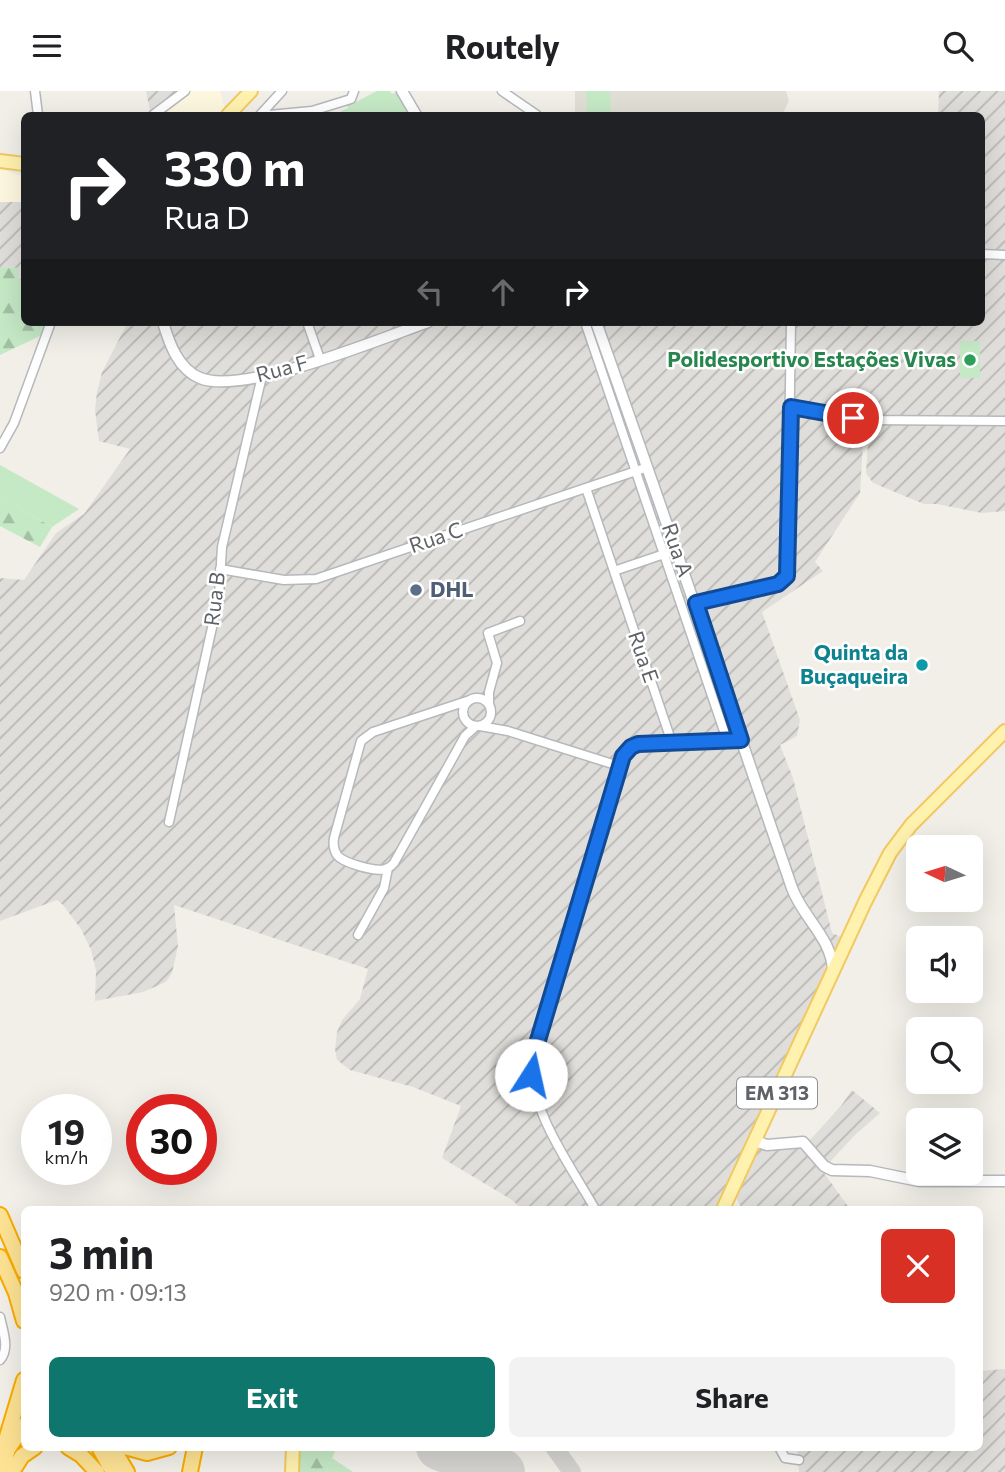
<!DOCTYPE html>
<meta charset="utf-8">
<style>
:root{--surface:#fff;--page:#f2f2f2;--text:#202124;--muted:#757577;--accent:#0f766e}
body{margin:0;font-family:Commissioner,sans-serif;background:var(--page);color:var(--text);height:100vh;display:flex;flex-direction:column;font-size:26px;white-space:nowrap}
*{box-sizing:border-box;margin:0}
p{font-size:23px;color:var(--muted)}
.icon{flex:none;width:38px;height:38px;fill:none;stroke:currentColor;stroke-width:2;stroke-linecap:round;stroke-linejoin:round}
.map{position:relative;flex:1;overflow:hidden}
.details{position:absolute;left:21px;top:1115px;width:962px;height:245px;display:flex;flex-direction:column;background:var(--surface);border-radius:10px;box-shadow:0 7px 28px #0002}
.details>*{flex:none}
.guide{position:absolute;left:21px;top:21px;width:964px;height:214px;border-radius:10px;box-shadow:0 7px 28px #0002;background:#202124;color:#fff;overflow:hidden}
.needle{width:46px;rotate:274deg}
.buttons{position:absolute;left:906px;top:744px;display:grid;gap:14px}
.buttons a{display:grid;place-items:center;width:77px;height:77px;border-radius:10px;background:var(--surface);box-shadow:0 7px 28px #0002;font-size:35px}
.speed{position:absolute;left:21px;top:1003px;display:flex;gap:14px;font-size:35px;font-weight:700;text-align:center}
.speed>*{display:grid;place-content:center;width:91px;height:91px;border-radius:50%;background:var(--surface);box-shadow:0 7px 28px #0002;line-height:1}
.speed small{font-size:18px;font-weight:400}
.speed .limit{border:10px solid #d22;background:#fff;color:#111}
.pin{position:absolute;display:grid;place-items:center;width:60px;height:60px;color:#fff;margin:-30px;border:4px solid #fff;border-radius:50%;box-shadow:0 2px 7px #0007}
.me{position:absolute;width:77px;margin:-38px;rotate:10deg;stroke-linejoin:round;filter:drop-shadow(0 0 5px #0008)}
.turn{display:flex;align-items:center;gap:24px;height:147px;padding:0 28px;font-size:32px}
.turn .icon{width:91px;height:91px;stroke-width:2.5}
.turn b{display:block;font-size:49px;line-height:60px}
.lanes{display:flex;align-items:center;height:66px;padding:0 28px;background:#0003;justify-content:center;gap:35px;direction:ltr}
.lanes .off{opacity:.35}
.round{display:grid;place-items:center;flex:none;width:74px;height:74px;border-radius:10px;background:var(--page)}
.overview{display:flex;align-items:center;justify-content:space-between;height:119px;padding:0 28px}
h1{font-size:42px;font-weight:700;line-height:52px}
.action{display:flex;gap:14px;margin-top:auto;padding:14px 28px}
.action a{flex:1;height:80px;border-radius:10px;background:var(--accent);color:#fff;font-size:28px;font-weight:700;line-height:80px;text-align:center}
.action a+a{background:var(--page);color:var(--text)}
header{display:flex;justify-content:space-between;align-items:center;height:91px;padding:0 28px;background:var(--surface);font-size:32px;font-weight:700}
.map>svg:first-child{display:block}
.commercial{fill:#fef7e0}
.industrial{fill:url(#industrial-furrows)}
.education{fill:#e1ded6}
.grass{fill:#c5e8c5}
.forest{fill:url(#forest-firs)}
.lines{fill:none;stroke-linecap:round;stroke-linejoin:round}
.taxiway{stroke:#d4d3d0;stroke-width:18}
.runway{stroke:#d4d3d0;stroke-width:46}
.minor-casing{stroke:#b5b8bc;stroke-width:11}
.tertiary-casing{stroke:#b5b8bc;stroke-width:13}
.primary-casing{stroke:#f2c960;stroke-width:16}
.motorway-casing{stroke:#f9ab00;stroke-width:18}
.minor{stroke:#fff;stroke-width:8}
.tertiary{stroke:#fff;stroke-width:10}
.primary{stroke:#fff2af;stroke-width:12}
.motorway{stroke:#fde293;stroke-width:14}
.route-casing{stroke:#114b97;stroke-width:18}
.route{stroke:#1a73e8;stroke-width:12}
.leisure-dot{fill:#2e9e5b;stroke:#fff;stroke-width:2.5}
.service-dot{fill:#5c6f8a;stroke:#fff;stroke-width:2.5}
.culture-dot{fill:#0f9aa8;stroke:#fff;stroke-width:2.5}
.labels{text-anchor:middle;stroke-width:5;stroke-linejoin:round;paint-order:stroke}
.shield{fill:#fff;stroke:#8f9295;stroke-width:2}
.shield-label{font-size:19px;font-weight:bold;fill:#5f6368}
.leisure-label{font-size:21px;font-weight:bold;fill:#27864d;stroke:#fff;text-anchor:end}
.street-label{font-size:21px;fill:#5f6368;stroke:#fff}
.service-label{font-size:21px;font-weight:bold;fill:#4e5e75;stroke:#fff;text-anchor:start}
.culture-label{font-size:21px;font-weight:bold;fill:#0d838f;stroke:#fff;text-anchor:end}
</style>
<header><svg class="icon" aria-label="menu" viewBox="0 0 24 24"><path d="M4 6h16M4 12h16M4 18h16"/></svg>Routely<svg class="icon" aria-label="search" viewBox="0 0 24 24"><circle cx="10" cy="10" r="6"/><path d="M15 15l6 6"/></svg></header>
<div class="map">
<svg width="1005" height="1381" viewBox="0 0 1005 1381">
<defs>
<pattern id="industrial-furrows" width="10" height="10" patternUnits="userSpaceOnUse" patternTransform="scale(1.75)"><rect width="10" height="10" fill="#e0deda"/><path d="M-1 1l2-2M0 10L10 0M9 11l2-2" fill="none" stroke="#b9b8b5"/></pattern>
<pattern id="forest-firs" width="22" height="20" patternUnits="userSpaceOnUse" patternTransform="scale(1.75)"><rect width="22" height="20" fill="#c5e8c5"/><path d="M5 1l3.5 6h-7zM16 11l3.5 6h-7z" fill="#a3c0a4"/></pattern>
</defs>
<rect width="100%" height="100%" fill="#f1efe8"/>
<!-- commercial -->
<path class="commercial" d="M 191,0 L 220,0 L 225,18 L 218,24 L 158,24 Z
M 0,78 L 24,86 L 24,111 L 0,111 Z"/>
<!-- industrial -->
<path class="industrial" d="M 146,0 L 179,0 L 150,20 Z
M 939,0 L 1005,0 L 1005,420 L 982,422 L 937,413 L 924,413 L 873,392 L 866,382 L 869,335 L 864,335 L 860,402 L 815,471 L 823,480 L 762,521 L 800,629 L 797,645 L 780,654 L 793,687 L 832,842 L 843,847 L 719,1118 L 522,1118 L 512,1109 L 442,1067 L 461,1015 L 413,996 L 350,979 L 337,969 L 335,958 L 337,941 L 342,929 L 360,908 L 368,878 L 174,814 L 178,855 L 172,882 L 166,891 L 143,901 L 95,910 L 96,880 L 91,859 L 81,838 L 63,814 L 57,809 L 0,830 L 0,487 L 24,489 L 56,442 L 84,423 L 130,358 L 99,350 L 95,319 L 97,301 L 102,281 L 128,231 L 982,231 L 982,24 L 938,24 Z
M 0,111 L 24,111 L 24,189 L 18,190 L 18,177 L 0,176 Z
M 852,999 L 880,1022 L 855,1044 L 827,1074 L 809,1050 L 841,1015 Z
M 797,1054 L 806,1057 L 850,1118 L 742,1118 L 736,1107 L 758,1056 L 771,1058 Z
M 1005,1278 L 1005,1381 L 799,1381 L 797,1356 L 980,1356 L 980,1280 Z"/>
<!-- education -->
<path class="education" d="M 575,0 L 786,0 L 789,10 L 782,24 L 575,24 Z"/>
<!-- grass -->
<path class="grass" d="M 377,0 L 390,0 L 392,3 L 398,0 L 412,24 L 341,24 L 341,20 L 348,17 L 347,13 L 356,11 Z
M 586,0 L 610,0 L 611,24 L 587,24 Z
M 593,244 L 597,246 L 641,372 L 639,376 L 637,376 L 636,367 Z
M 960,250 L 980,250 L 980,287 L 960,287 Z
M 0,374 L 79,418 L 52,436 L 0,406 Z
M 673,467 L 730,628 L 728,632 L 724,632 L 725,623 L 674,474 L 670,473 L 669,468 Z
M 332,1367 L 353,1381 L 326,1381 Z"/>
<!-- forest -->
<path class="forest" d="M 0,176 L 18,177 L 18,189 L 24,189 L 24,231 L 47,231 L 44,243 L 0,264 Z
M 0,406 L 52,436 L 40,456 L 0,435 Z
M 296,1356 L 337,1356 L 326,1381 L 295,1381 Z"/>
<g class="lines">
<!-- taxiway -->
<path class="taxiway" d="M 554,1356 L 572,1381"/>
<!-- runway -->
<path class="runway" d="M 439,1356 L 502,1381"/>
<!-- minor casing -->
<g class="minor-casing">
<path id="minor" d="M 35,0 L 38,24
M 502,0 L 537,24
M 153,24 L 185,0
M 260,24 L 282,0
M 269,24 L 312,20 L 351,8 L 354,0
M 982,163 L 1005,164
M 307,231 L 320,268
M 585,231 L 727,649
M 791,316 L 867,329 L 1005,330
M 0,357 L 14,332 L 51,231
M 586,397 L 672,652
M 220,478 L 284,489 L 316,488 L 648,376
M 614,480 L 676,459
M 696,512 L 778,493 L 787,485 L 791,231
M463 621a14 14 0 1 1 28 0a14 14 0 1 1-28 0Z
M 470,609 L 373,641 L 361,650 L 334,747 C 333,753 333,758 337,764 C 343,772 375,781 385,778 C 390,777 391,775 394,772 L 465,645 L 476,635
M 489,613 L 489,601 L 497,572 L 488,542 L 520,530
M 480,635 L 508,640 L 619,675
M 169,731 L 219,505 L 222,456 L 262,285
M 358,844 L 384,797 L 388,777
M 595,1118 C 571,1075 526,1016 533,966 L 619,675 L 627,659 L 638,653 L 742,649
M 0,1226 C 3,1240 10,1258 0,1269
M 779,1356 L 785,1367 L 799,1369"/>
</g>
<!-- tertiary casing -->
<g class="tertiary-casing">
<path id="tertiary" d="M 402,0 L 416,24
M 163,231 C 169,252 178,278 200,287 C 243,305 382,247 428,231
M 596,231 C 663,419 727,608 792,797 C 802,826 833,848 833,881
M 755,1050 L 767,1054 L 803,1051 L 824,1075 L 832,1079 L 870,1080 L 919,1090 L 1005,1090"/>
</g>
<!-- primary casing -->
<g class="primary-casing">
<path id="primary" d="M 228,24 L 251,0
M 0,70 L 24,73
M 723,1118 L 865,811 L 890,762 L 911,734 L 1005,640
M 292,1381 L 293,1356"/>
</g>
<!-- motorway casing -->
<g class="motorway-casing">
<path id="motorway" d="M 0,1124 L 24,1180
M 0,1166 L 16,1202 L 24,1230
M 68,1356 L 81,1364 L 97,1381
M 99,1356 L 113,1381
M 112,1356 L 127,1381
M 125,1356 L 147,1362 L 169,1356
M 0,1369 L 24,1289
M 1,1381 L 8,1358 L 24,1334
M 12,1381 L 22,1365 L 35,1356
M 190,1381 L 195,1356"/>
</g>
<!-- minor -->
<use href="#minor" class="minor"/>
<!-- tertiary -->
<use href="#tertiary" class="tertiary"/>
<!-- primary -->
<use href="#primary" class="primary"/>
<!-- motorway -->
<use href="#motorway" class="motorway"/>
</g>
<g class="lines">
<!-- route casing -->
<g class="route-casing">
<path id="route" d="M 531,984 L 533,966 L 623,665 L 631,656 L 638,653 L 741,649 L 696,512 L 778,493 L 787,485 L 791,316 L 853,327"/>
</g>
<!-- route -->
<use href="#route" class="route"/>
</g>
<!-- markers -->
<circle class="leisure-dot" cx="970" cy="269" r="7"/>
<circle class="service-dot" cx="416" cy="499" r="7"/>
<circle class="culture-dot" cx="922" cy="574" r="7"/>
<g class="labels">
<!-- shield labels -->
<rect class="shield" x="737" y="986.5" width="80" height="31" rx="5"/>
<g class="shield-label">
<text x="777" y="1009">EM 313</text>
</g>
<!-- leisure labels -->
<g class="leisure-label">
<text x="956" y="276">Polidesportivo Estações Vivas</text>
</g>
<!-- street labels -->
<g class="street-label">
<text transform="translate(282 278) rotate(-15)" y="7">Rua F</text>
<text transform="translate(436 447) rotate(-19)" y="7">Rua C</text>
<text transform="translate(677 459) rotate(71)" y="7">Rua A</text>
<text transform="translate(215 508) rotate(-83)" y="7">Rua B</text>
<text transform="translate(643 566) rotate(71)" y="7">Rua E</text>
</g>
<!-- service labels -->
<g class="service-label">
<text x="430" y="506">DHL</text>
</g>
<!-- culture labels -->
<g class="culture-label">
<text x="908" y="569">Quinta da<tspan x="908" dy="24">Buçaqueira</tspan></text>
</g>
</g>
</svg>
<div class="buttons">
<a><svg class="needle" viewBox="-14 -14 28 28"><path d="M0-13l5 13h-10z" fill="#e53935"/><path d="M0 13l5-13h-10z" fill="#757577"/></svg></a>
<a><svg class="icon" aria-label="sound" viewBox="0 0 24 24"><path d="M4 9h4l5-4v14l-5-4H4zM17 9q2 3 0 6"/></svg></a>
<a><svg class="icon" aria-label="search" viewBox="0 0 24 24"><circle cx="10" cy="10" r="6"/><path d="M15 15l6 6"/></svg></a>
<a><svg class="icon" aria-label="layers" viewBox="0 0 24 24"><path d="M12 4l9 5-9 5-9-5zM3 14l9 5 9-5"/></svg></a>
</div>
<div class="speed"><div>19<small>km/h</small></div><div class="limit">30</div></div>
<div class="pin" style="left:853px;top:327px;background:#d93025"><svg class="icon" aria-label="arrive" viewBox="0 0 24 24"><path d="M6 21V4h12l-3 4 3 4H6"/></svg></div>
<svg class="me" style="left:531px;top:984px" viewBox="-20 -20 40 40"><circle r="19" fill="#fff"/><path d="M0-13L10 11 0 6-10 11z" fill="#1a73e8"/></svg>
<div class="guide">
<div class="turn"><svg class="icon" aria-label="right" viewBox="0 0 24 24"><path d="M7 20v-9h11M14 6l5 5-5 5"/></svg><div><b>330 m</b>Rua D</div></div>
<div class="lanes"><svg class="icon off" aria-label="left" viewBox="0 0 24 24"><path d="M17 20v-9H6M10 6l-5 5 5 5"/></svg><svg class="icon off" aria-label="ahead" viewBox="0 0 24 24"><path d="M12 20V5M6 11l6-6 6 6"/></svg><svg class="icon" aria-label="right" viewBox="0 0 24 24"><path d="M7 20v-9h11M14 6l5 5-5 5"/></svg></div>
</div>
<section class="details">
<div class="overview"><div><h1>3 min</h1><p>920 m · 09:13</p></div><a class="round" style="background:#d93025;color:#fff"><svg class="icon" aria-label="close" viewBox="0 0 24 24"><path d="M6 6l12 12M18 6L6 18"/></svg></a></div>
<div class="action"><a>Exit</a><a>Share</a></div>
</section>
</div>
